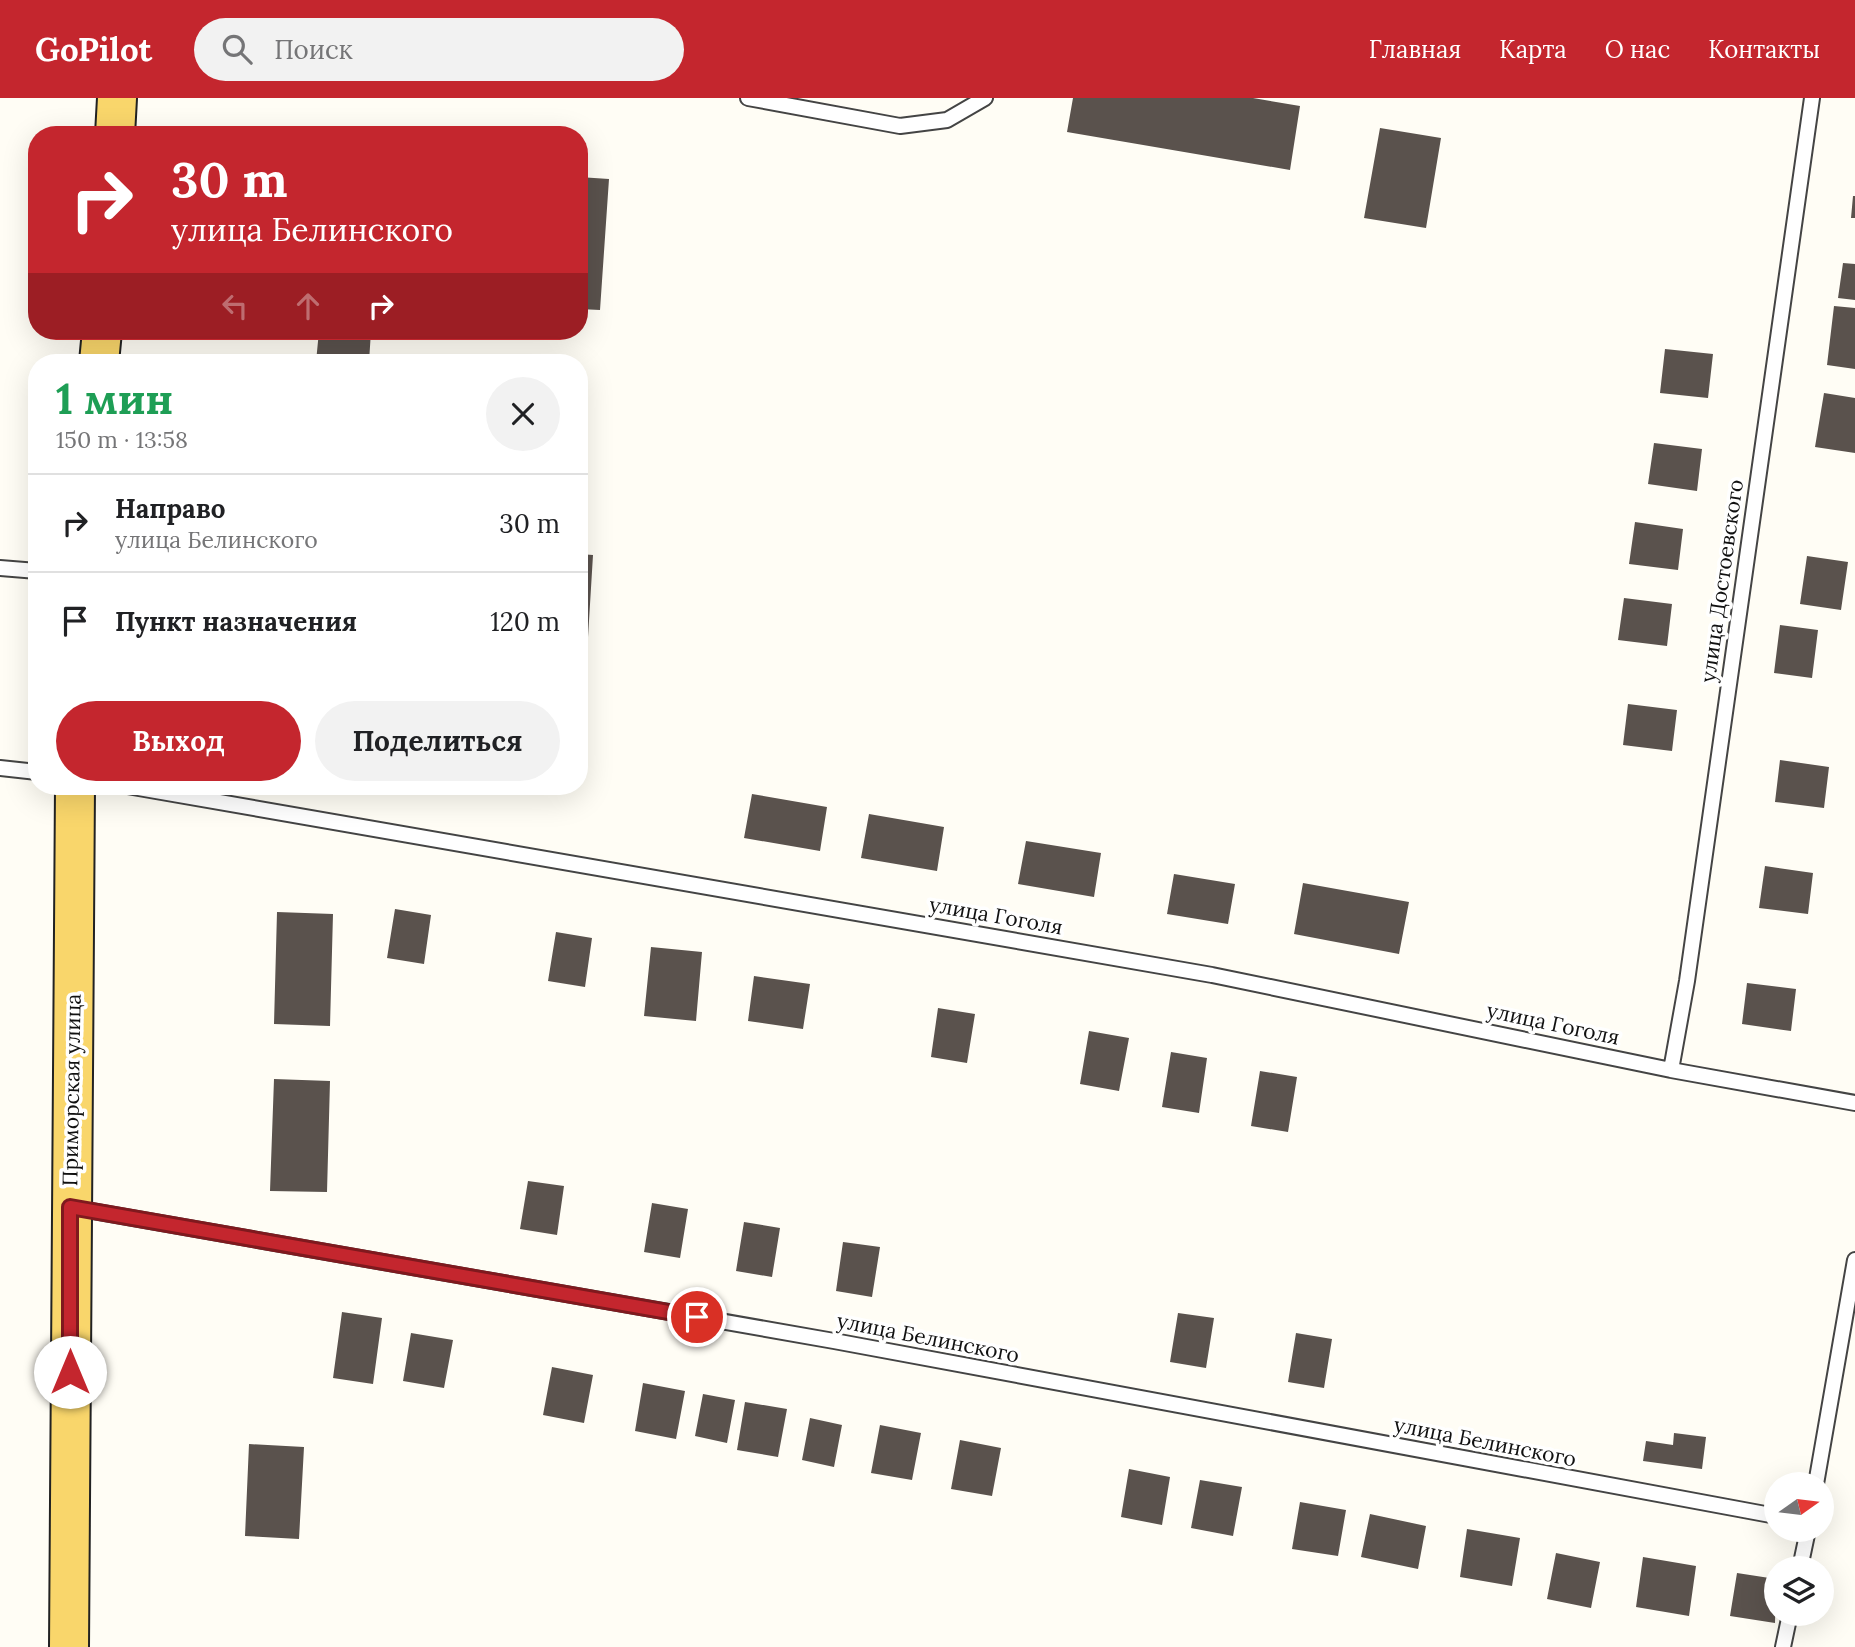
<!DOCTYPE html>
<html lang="ru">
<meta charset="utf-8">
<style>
:root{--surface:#fff;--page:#f2f2f2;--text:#202124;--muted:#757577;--line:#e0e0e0;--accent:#c4262e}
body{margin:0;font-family:Lora,serif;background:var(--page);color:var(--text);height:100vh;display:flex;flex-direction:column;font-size:26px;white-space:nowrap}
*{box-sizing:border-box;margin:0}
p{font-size:23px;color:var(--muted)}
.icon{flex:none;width:38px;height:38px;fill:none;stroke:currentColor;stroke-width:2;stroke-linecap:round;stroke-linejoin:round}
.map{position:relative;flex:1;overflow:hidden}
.panel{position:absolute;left:28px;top:256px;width:560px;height:441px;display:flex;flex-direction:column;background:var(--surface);border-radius:28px;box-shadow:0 7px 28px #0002}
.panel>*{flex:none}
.banner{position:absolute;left:28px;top:28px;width:560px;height:214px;border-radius:28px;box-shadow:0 7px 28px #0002;background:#c4262e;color:#fff;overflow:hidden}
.needle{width:46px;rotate:76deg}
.fabs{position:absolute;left:1764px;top:1374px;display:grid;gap:14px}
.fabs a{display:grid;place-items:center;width:70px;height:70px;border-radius:50%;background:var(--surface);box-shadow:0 7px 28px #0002;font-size:35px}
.pin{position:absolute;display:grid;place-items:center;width:60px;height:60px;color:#fff;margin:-30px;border:4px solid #fff;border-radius:50%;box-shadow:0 2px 7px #0007}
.me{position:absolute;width:77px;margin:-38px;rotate:0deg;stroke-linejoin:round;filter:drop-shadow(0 0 5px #0008)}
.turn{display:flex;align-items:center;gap:24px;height:147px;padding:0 28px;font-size:32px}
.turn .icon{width:91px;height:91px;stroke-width:2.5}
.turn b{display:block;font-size:49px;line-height:60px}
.lanes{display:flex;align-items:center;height:66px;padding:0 28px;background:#0003;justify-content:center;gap:35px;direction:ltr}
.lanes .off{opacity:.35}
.round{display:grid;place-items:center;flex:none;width:74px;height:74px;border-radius:37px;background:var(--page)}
.summary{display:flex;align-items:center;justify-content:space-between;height:119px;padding:0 28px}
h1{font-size:42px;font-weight:700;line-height:52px;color:#1e9e55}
.action{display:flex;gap:14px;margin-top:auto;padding:14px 28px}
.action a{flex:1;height:80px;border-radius:42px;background:var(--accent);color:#fff;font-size:28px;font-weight:700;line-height:80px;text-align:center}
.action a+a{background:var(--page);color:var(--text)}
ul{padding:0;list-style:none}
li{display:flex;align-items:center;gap:21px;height:98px;padding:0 28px;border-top:2px solid var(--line)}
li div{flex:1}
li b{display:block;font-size:26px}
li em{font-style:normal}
header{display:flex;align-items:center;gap:42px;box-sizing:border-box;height:98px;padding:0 35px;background:var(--accent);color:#fff}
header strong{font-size:33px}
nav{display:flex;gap:38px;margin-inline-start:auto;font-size:24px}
.search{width:490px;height:63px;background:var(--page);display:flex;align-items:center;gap:18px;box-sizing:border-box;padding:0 24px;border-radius:38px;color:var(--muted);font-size:26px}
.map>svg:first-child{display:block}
.building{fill:#5a524d}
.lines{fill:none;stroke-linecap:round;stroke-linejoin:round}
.lane-casing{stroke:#444;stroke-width:18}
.primary-casing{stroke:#222;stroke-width:42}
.lane{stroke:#fff;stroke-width:14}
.primary{stroke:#f9d66b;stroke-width:38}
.route-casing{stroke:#7f191e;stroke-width:18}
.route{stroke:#c4262e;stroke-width:12}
.labels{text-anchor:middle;stroke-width:7;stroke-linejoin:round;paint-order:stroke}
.street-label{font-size:21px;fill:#111;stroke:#fff}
</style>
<header>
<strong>GoPilot</strong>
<div class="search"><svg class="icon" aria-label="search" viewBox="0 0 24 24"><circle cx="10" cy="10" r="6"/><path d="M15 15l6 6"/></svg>Поиск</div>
<nav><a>Главная</a><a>Карта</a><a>О нас</a><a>Контакты</a></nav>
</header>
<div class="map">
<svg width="1855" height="1549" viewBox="0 0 1855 1549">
<rect width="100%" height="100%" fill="#fffdf5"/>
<!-- building -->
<path class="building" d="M 1073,0 L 1253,0 L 1300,8 L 1290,72 L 1067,34 Z
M 1380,30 L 1441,40 L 1426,130 L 1364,120 Z
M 579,79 L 609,81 L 600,212 L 579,211 Z
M 1853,98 L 1855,98 L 1855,120 L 1851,120 Z
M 1843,165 L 1855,166 L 1855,202 L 1838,200 Z
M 1834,208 L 1855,210 L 1855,271 L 1827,267 Z
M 319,233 L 371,233 L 369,264 L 316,264 Z
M 1665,251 L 1713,256 L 1708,300 L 1660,295 Z
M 1824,295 L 1855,300 L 1855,355 L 1815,349 Z
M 1654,345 L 1702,351 L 1697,393 L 1648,386 Z
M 1635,424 L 1683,431 L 1678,472 L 1629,466 Z
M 579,456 L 593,457 L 581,654 L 579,654 Z
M 1807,458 L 1848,464 L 1841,512 L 1800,506 Z
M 1624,500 L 1672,506 L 1667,548 L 1618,542 Z
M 1780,527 L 1818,532 L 1812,580 L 1774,575 Z
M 1628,606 L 1677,612 L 1672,653 L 1623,647 Z
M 1780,662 L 1829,669 L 1824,710 L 1775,704 Z
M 752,696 L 827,709 L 820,753 L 744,740 Z
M 869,716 L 944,729 L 937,773 L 861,760 Z
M 1026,743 L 1101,755 L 1094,799 L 1018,786 Z
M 1765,768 L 1813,775 L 1808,816 L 1759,810 Z
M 1174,776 L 1235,786 L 1228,826 L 1167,816 Z
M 1303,785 L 1409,804 L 1399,856 L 1294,836 Z
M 395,811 L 431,817 L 424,866 L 387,860 Z
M 277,814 L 333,816 L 330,928 L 274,926 Z
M 556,834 L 592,840 L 585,889 L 548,883 Z
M 651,849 L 702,854 L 696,923 L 644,918 Z
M 754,878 L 810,886 L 803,931 L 748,923 Z
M 1747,885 L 1796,891 L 1791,933 L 1742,926 Z
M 938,910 L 975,916 L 967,965 L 931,959 Z
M 1089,933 L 1129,940 L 1119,993 L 1080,986 Z
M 1171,954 L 1207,960 L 1199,1015 L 1162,1009 Z
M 1260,973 L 1297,979 L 1288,1034 L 1251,1028 Z
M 274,981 L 330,983 L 327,1094 L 270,1093 Z
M 528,1083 L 564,1088 L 557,1137 L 520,1131 Z
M 652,1105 L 688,1111 L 680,1160 L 644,1154 Z
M 744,1124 L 780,1130 L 772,1179 L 736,1173 Z
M 843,1144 L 880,1149 L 872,1199 L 836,1193 Z
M 342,1214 L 382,1220 L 373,1286 L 333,1280 Z
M 1178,1215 L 1214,1220 L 1206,1270 L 1170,1264 Z
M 411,1235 L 453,1242 L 444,1290 L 403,1283 Z
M 1296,1235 L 1332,1241 L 1324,1290 L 1288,1284 Z
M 552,1269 L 593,1277 L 584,1325 L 543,1317 Z
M 643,1285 L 685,1293 L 676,1341 L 635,1333 Z
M 703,1296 L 735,1302 L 727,1345 L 695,1338 Z
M 745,1304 L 787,1311 L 778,1359 L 737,1352 Z
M 810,1320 L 842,1327 L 834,1369 L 802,1362 Z
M 880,1327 L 921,1335 L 912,1382 L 871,1375 Z
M 1674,1335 L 1706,1339 L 1702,1371 L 1643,1363 L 1646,1343 L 1673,1347 Z
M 960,1342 L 1001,1350 L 992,1398 L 951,1391 Z
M 249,1346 L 304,1349 L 299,1441 L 245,1438 Z
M 1129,1371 L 1170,1379 L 1162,1427 L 1121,1419 Z
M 1200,1382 L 1242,1389 L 1233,1438 L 1191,1430 Z
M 1300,1404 L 1346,1412 L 1338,1458 L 1292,1451 Z
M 1370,1416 L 1426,1428 L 1418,1471 L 1361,1459 Z
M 1467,1431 L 1520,1440 L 1512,1488 L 1460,1479 Z
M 1556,1455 L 1600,1464 L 1591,1510 L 1547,1501 Z
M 1643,1459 L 1696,1468 L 1689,1518 L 1636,1509 Z
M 1737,1475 L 1776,1481 L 1775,1525 L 1730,1518 Z"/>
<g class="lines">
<!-- lane casing -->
<g class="lane-casing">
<path id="lane" d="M 748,0 L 900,28 L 947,22 L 985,0
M 0,470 L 37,473
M 0,670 L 37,674
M 127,688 L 1212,877 L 1671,972 L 1855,1005
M 1671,972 L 1687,883 L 1812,0
M 75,1110 L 834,1243 L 1776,1418
M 1816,1386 L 1855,1162
M 1800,1470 L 1808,1432
M 1783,1549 L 1790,1516"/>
</g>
<!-- primary casing -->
<g class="primary-casing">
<path id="primary" d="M 115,37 L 117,0
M 99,264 L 102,233
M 69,1549 L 75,688"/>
</g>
<!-- lane -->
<use href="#lane" class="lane"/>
<!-- primary -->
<use href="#primary" class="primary"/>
</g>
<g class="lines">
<!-- route casing -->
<g class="route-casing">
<path id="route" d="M 70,1274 L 70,1109 L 697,1219"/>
</g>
<!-- route -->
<use href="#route" class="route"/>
</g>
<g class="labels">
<!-- street labels -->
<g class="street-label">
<text transform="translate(1722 483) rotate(-82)" y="7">улица Достоевского</text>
<text transform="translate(996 818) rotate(10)" y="7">улица Гоголя</text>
<text transform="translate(1553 926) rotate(12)" y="7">улица Гоголя</text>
<text transform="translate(72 992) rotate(-89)" y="7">Приморская улица</text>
<text transform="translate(928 1240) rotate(11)" y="7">улица Белинского</text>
<text transform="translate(1485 1344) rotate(11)" y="7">улица Белинского</text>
</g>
</g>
</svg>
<div class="fabs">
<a><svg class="needle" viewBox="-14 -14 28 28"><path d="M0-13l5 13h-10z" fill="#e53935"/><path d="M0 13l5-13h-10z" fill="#757577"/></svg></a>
<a><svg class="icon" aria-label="layers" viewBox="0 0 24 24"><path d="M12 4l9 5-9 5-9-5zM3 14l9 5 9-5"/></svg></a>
</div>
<div class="pin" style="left:697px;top:1219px;background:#d93025"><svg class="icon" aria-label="arrive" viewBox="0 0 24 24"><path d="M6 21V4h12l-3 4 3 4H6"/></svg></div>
<svg class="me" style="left:70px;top:1274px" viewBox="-20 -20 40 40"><circle r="19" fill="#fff"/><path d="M0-13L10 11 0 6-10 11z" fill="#c4262e"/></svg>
<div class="banner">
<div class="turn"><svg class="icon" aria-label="right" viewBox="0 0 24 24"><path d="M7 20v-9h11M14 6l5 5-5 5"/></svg><div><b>30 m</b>улица Белинского</div></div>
<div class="lanes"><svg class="icon off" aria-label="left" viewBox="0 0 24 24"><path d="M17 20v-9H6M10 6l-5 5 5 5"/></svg><svg class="icon off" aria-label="ahead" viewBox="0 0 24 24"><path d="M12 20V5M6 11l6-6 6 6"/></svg><svg class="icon" aria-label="right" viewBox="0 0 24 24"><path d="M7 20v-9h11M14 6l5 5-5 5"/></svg></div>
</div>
<section class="panel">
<div class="summary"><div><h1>1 мин</h1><p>150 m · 13:58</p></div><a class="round"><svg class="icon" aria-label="close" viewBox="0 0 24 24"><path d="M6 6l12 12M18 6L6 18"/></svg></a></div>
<ul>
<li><svg class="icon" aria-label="right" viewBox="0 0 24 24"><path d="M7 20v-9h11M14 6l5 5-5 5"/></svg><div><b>Направо</b><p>улица Белинского</p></div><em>30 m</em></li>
<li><svg class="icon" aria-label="arrive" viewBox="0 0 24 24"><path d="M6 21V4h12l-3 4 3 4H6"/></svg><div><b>Пункт назначения</b></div><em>120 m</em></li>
</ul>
<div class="action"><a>Выход</a><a>Поделиться</a></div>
</section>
</div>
